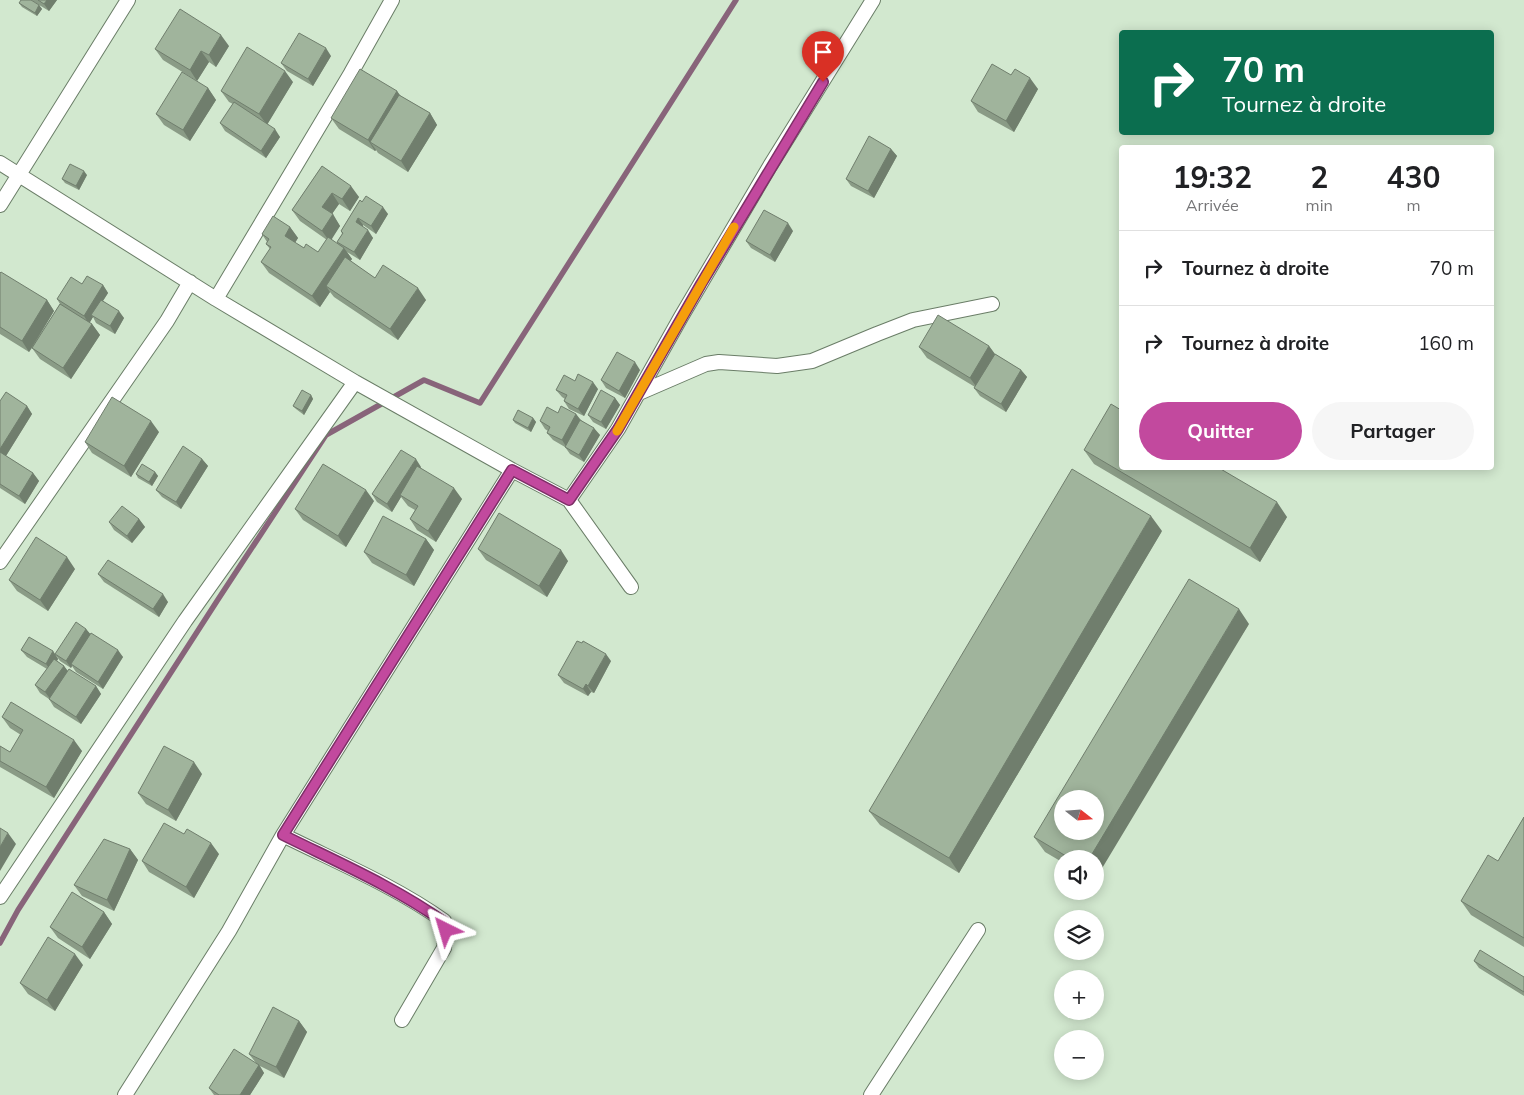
<!DOCTYPE html>
<html lang="fr">
<meta charset="utf-8">
<style>
:root{--surface:#fff;--page:#f6f6f6;--text:#202124;--muted:#757577;--line:#e0e0e0;--accent:#c2499e}
body{margin:0;font-family:Mulish,sans-serif;background:var(--page);color:var(--text);height:100vh;display:flex;flex-direction:column;font-size:19px;white-space:nowrap}
*{box-sizing:border-box;margin:0}
p{font-size:16px;color:var(--muted)}
.icon{flex:none;width:28px;height:28px;fill:none;stroke:currentColor;stroke-width:2;stroke-linecap:round;stroke-linejoin:round}
.map{position:relative;flex:1;overflow:hidden}
.drawer{position:absolute;left:1119px;top:145px;width:375px;height:325px;display:flex;flex-direction:column;background:var(--surface);border-radius:5px;box-shadow:0 2px 12px #0003}
.drawer>*{flex:none}
.top-card{position:absolute;left:1119px;top:30px;width:375px;height:105px;border-radius:5px;box-shadow:0 2px 12px #0003;background:#0b6e4f;color:#fff;overflow:hidden}
.needle{width:32px;rotate:107deg}
.buttons{position:absolute;left:1054px;top:790px;display:grid;gap:10px}
.buttons a{display:grid;place-items:center;width:50px;height:50px;border-radius:50%;background:var(--surface);box-shadow:0 2px 12px #0003;font-size:25px}
.pin{position:absolute;display:grid;place-items:center;width:42px;height:42px;color:#fff;margin:-51px -21px;border-radius:50% 50% 50% 0;rotate:-45deg;box-shadow:0 0 5px #0007}
.pin .icon{rotate:45deg}
.me{position:absolute;width:55px;margin:-28px;rotate:320deg;stroke-linejoin:round;filter:drop-shadow(0 0 4px #0008)}
.turn{display:flex;align-items:center;gap:18px;height:105px;padding:0 20px;font-size:22px}
.turn .icon{width:65px;height:65px;stroke-width:2.5}
.turn b{display:block;font-size:35px;line-height:42px}
.eta{display:flex;justify-content:space-evenly;align-items:center;height:85px;text-align:center}
.eta b{font-size:30px;font-weight:700;line-height:35px}
.button{display:flex;gap:10px;margin-top:auto;padding:10px 20px}
.button a{flex:1;height:58px;border-radius:30px;background:var(--accent);color:#fff;font-size:20px;font-weight:700;line-height:58px;text-align:center}
.button a+a{background:var(--page);color:var(--text)}
ul{padding:0;list-style:none}
li{display:flex;align-items:center;gap:15px;height:75px;padding:0 20px;border-top:1px solid var(--line)}
li div{flex:1}
li b{display:block;font-size:19px}
li em{font-style:normal}
.map>svg:first-child{display:block}
.lines{fill:none;stroke-linecap:round;stroke-linejoin:round}
.stream{stroke:#88647a;stroke-width:5.5}
.street-casing{stroke:#6a7d67;stroke-width:16}
.street{stroke:#fff;stroke-width:14}
.wall{fill:#8a9b86}
.shaded-wall{fill:#707e6d}
.building{fill:#a0b49c;stroke:#707e6d;fill-rule:evenodd}
.route-casing{stroke:#7e2f67;stroke-width:12}
.route{stroke:#c2499e;stroke-width:9}
.slow{stroke:#f59e0b;stroke-width:9}
</style>
<div class="map">
<svg width="1524" height="1095" viewBox="0 0 1524 1095">
<rect width="100%" height="100%" fill="#d2e8cf"/>
<g class="lines">
<!-- stream -->
<path class="stream" d="M 0,943 L 18,910 L 217,601 L 326,435 L 424,380 L 480,403 L 736,0"/>
<!-- street casing -->
<g class="street-casing">
<path id="street" d="M 0,163 L 216,299 L 355,382 L 512,470 L 569,500 L 631,587
M 0,205 L 128,0
M 216,299 L 351,73 L 392,0
M 639,393 L 706,364 L 719,362 L 777,366 L 812,361 L 877,334 L 913,320 L 992,304
M 569,500 L 618,429 L 681,317 L 770,166 L 873,0
M 0,562 L 167,321 L 190,282
M 283,835 C 337,862 395,886 444,921 L 446,930 L 444,948 L 402,1020
M 0,897 L 185,621 L 355,382
M 125,1095 L 229,931 L 283,835 L 512,470
M 871,1095 L 978,930"/>
</g>
<!-- street -->
<use href="#street" class="street"/>
</g>
<!-- wall -->
<path class="wall" d="M 31,0 L 57,0 L 49,11 Z
M 19,3 L 39,5 L 42,9 L 37,16 L 22,7 Z
M 229,46 L 216,67 L 209,62 L 197,81 L 163,60 L 155,49 Z
M 331,56 L 313,86 L 287,71 L 281,63 Z
M 1011,75 L 1038,89 L 1014,132 L 978,112 L 971,101 Z
M 293,82 L 267,124 L 280,137 L 266,158 L 225,131 L 220,123 L 233,104 L 229,102 L 221,91 Z
M 208,88 L 216,100 L 190,141 L 164,125 L 156,114 Z
M 397,91 L 399,95 L 430,113 L 437,125 L 408,172 L 378,153 L 376,150 L 375,151 L 339,129 L 331,118 Z
M 891,149 L 897,156 L 874,198 L 851,186 L 846,179 Z
M 322,166 L 359,197 L 350,211 L 339,204 L 332,214 L 340,226 L 331,239 L 339,245 L 337,242 L 342,234 L 341,231 L 360,200 L 388,214 L 376,234 L 363,225 L 363,227 L 373,238 L 360,260 L 347,252 L 352,259 L 350,261 L 375,278 L 426,300 L 398,340 L 334,297 L 330,292 L 320,307 L 269,273 L 261,262 L 270,249 L 266,244 L 267,242 L 262,234 L 290,227 L 298,238 L 295,243 L 304,248 L 318,252 L 327,240 L 300,221 L 292,210 Z
M 87,175 L 79,190 L 65,183 L 62,179 Z
M 793,231 L 775,262 L 751,248 L 746,241 Z
M 0,273 L 47,300 L 54,311 L 37,340 L 60,304 L 57,299 L 82,284 L 103,285 L 108,293 L 103,301 L 124,318 L 115,334 L 96,323 L 93,317 L 89,323 L 92,324 L 100,335 L 71,379 L 40,359 L 32,348 L 29,352 L 0,334 Z
M 989,346 L 995,354 L 1021,370 L 1027,377 L 1006,412 L 980,396 L 974,388 L 975,387 L 927,358 L 919,347 Z
M 640,370 L 625,398 L 606,388 L 601,380 Z
M 598,389 L 584,416 L 569,409 L 564,401 L 565,399 L 562,397 L 556,390 Z
M 311,395 L 313,399 L 304,415 L 296,409 L 293,406 Z
M 615,398 L 620,405 L 606,429 L 593,422 L 588,415 Z
M 0,401 L 27,406 L 32,414 L 6,456 L 33,473 L 39,481 L 25,504 L 0,488 Z
M 558,413 L 576,414 L 581,420 L 600,435 L 584,462 L 570,454 L 565,447 L 553,440 L 547,433 L 548,431 L 545,429 L 540,421 Z
M 533,418 L 536,422 L 531,432 L 515,423 L 513,420 Z
M 159,432 L 131,477 L 92,453 L 85,442 Z
M 1084,450 L 1287,517 L 1260,562 L 1094,464 Z
M 202,459 L 208,466 L 181,509 L 162,497 L 156,490 Z
M 421,467 L 421,468 L 462,499 L 436,542 L 417,530 L 410,519 L 415,510 L 408,506 L 401,497 L 392,512 L 377,502 L 372,494 Z
M 155,472 L 158,476 L 152,486 L 138,478 L 136,474 Z
M 374,501 L 346,547 L 303,520 L 295,509 Z
M 139,519 L 145,527 L 132,543 L 114,530 L 109,522 Z
M 1162,531 L 959,873 L 880,825 L 869,811 Z
M 426,539 L 434,550 L 414,586 L 372,563 L 364,552 Z
M 478,549 L 568,561 L 547,597 L 486,560 Z
M 75,569 L 48,611 L 17,591 L 9,580 Z
M 98,574 L 168,602 L 159,617 L 104,582 Z
M 1249,624 L 1095,859 L 1062,859 L 1062,862 L 1045,852 L 1034,837 Z
M 86,629 L 90,634 L 123,657 L 103,689 L 76,672 L 72,666 L 71,668 L 60,661 L 55,654 Z
M 21,650 L 53,651 L 58,659 L 57,661 L 64,666 L 68,671 L 96,686 L 101,694 L 81,724 L 54,707 L 49,699 L 40,693 L 35,685 L 47,669 L 27,657 Z
M 611,661 L 594,693 L 591,692 L 588,696 L 564,683 L 558,675 Z
M 2,717 L 82,751 L 54,798 L 0,767 L 0,746 L 10,752 L 21,735 L 10,728 Z
M 202,774 L 176,821 L 146,804 L 138,793 Z
M 1524,817 L 1524,947 L 1471,915 L 1461,901 L 1498,861 Z
M 130,849 L 138,860 L 114,911 L 82,896 L 74,885 Z
M 219,854 L 194,898 L 149,872 L 142,861 Z
M 104,912 L 112,924 L 90,959 L 58,938 L 50,927 Z
M 1474,961 L 1524,977 L 1524,996 L 1479,968 Z
M 83,965 L 55,1011 L 28,994 L 20,983 Z
M 299,1021 L 307,1032 L 284,1078 L 260,1066 L 264,1073 L 250,1095 L 214,1095 L 209,1088 L 256,1063 L 249,1054 Z"/>
<!-- shaded-wall -->
<path class="shaded-wall" d="M 47,0 L 57,0 L 49,11 L 44,4 Z
M 39,5 L 42,9 L 37,16 L 35,13 Z
M 221,35 L 229,46 L 216,67 L 209,55 Z
M 326,48 L 331,56 L 313,86 L 308,79 Z
M 201,51 L 209,62 L 197,81 L 190,70 Z
M 285,71 L 293,82 L 267,125 L 259,114 Z
M 1030,78 L 1038,89 L 1014,132 L 1006,121 Z
M 208,88 L 216,100 L 190,141 L 183,130 Z
M 397,91 L 405,102 L 370,142 L 376,150 L 375,151 L 368,140 Z
M 430,113 L 437,125 L 408,172 L 401,161 Z
M 275,129 L 280,137 L 266,158 L 261,151 Z
M 891,149 L 897,156 L 874,198 L 868,191 Z
M 84,171 L 87,175 L 79,190 L 76,186 Z
M 351,186 L 359,197 L 350,211 L 342,199 Z
M 332,193 L 339,204 L 329,218 L 322,207 Z
M 383,207 L 388,214 L 376,234 L 371,226 Z
M 333,214 L 340,226 L 330,242 L 322,231 Z
M 358,218 L 363,225 L 361,230 L 356,222 Z
M 788,223 L 793,231 L 775,262 L 770,255 Z
M 290,227 L 298,238 L 292,247 L 285,236 Z
M 368,230 L 373,238 L 360,260 L 354,252 Z
M 344,248 L 352,259 L 331,290 L 326,286 L 330,292 L 320,307 L 312,296 Z
M 103,285 L 108,293 L 93,316 L 91,315 L 93,317 L 89,324 L 84,316 Z
M 418,288 L 426,300 L 398,340 L 390,329 Z
M 47,300 L 54,311 L 29,352 L 22,341 Z
M 119,311 L 124,318 L 115,334 L 110,326 Z
M 92,324 L 100,335 L 71,379 L 63,368 Z
M 989,346 L 997,357 L 978,389 L 970,378 Z
M 635,362 L 640,370 L 625,398 L 619,391 Z
M 1021,370 L 1027,377 L 1006,412 L 1001,404 Z
M 593,382 L 598,389 L 584,416 L 578,409 Z
M 311,395 L 313,399 L 304,415 L 302,411 Z
M 615,398 L 620,405 L 606,429 L 601,422 Z
M 27,406 L 32,414 L 4,459 L 0,454 L 0,449 Z
M 576,414 L 581,421 L 567,448 L 562,440 Z
M 533,418 L 536,422 L 531,432 L 528,428 Z
M 151,421 L 159,432 L 131,477 L 124,466 Z
M 594,428 L 600,435 L 584,462 L 579,455 Z
M 202,459 L 208,466 L 181,509 L 176,502 Z
M 416,459 L 421,467 L 402,496 L 400,495 L 401,497 L 392,512 L 387,504 Z
M 155,472 L 158,476 L 152,486 L 149,482 Z
M 33,473 L 39,481 L 25,504 L 19,496 Z
M 454,488 L 462,499 L 436,542 L 428,531 Z
M 366,490 L 374,501 L 346,547 L 338,536 Z
M 1277,502 L 1287,517 L 1260,562 L 1250,548 Z
M 1151,516 L 1162,531 L 959,873 L 949,858 Z
M 139,519 L 145,527 L 132,543 L 127,536 Z
M 426,539 L 434,550 L 414,586 L 406,575 Z
M 561,550 L 568,561 L 547,597 L 539,586 Z
M 67,557 L 75,569 L 48,611 L 40,600 Z
M 163,594 L 168,602 L 159,617 L 153,609 Z
M 1239,609 L 1249,624 L 1095,880 L 1095,859 L 1089,859 Z
M 86,629 L 92,636 L 71,664 L 72,666 L 71,668 L 66,661 Z
M 118,650 L 123,657 L 103,689 L 98,682 Z
M 53,651 L 58,659 L 51,671 L 46,664 Z
M 606,654 L 611,661 L 594,693 L 588,686 Z
M 64,666 L 69,673 L 51,700 L 45,692 Z
M 586,684 L 591,692 L 588,696 L 583,689 Z
M 96,686 L 101,694 L 81,724 L 76,717 Z
M 74,740 L 82,751 L 54,798 L 46,787 Z
M 194,762 L 202,774 L 176,821 L 168,810 Z
M 8,833 L 16,844 L 0,871 L 0,847 Z
M 211,843 L 219,854 L 194,898 L 186,887 Z
M 130,849 L 138,860 L 114,911 L 107,900 Z
M 104,912 L 112,924 L 90,959 L 82,947 Z
M 75,954 L 83,965 L 55,1011 L 47,1000 Z
M 299,1021 L 307,1032 L 284,1078 L 276,1067 Z
M 259,1065 L 264,1073 L 250,1095 L 240,1095 Z"/>
<!-- building -->
<path class="building" d="M 21,0 L 31,0 L 39,5 L 35,13 L 19,3 Z
M 38,0 L 47,0 L 44,4 Z
M 180,9 L 221,35 L 209,55 L 201,51 L 190,70 L 155,49 Z
M 299,33 L 326,48 L 308,79 L 281,63 Z
M 247,47 L 285,71 L 259,114 L 221,91 Z
M 992,64 L 1011,75 L 1015,69 L 1030,78 L 1006,121 L 971,101 Z
M 360,69 L 397,91 L 368,140 L 331,118 Z
M 182,72 L 208,88 L 183,130 L 156,114 Z
M 399,95 L 430,113 L 401,161 L 370,142 Z
M 234,102 L 275,129 L 261,151 L 220,123 Z
M 869,136 L 891,149 L 868,191 L 846,179 Z
M 70,164 L 84,171 L 76,186 L 62,179 Z
M 322,166 L 351,186 L 342,199 L 332,193 L 322,207 L 333,214 L 322,231 L 292,210 Z
M 366,196 L 383,207 L 371,226 L 358,218 L 356,222 L 368,230 L 354,252 L 337,242 L 343,233 L 341,231 L 360,200 L 362,202 Z
M 764,210 L 788,223 L 770,255 L 746,241 Z
M 273,216 L 290,227 L 285,236 L 304,248 L 306,244 L 318,252 L 328,237 L 344,248 L 312,296 L 261,262 L 271,247 L 266,244 L 269,239 L 262,234 Z
M 345,257 L 375,278 L 383,265 L 418,288 L 390,329 L 326,286 Z
M 1,272 L 47,300 L 22,341 L 0,327 L 0,273 Z
M 87,276 L 103,285 L 84,316 L 57,299 L 71,277 L 82,284 Z
M 101,300 L 119,311 L 110,326 L 91,315 Z
M 60,304 L 92,324 L 63,368 L 32,348 Z
M 938,315 L 989,346 L 970,378 L 919,347 Z
M 617,352 L 635,362 L 619,391 L 601,380 Z
M 995,354 L 1021,370 L 1001,404 L 974,388 Z
M 578,374 L 593,382 L 578,409 L 564,401 L 567,395 L 556,390 L 564,375 L 575,381 Z
M 302,390 L 311,395 L 302,411 L 293,406 Z
M 601,390 L 615,398 L 601,422 L 588,415 Z
M 6,392 L 27,406 L 0,449 L 0,401 Z
M 112,397 L 151,421 L 124,466 L 85,442 Z
M 1111,404 L 1121,410 L 1121,468 L 1219,468 L 1277,502 L 1250,548 L 1084,450 Z
M 561,406 L 576,414 L 562,440 L 547,433 L 550,427 L 540,421 L 547,407 L 558,413 Z
M 518,410 L 533,418 L 528,428 L 513,420 Z
M 580,420 L 594,428 L 579,455 L 565,447 Z
M 183,446 L 202,459 L 176,502 L 156,490 Z
M 401,450 L 416,459 L 387,504 L 372,494 Z
M 0,452 L 33,473 L 19,496 L 0,484 Z
M 142,464 L 155,472 L 149,482 L 136,474 Z
M 323,464 L 366,490 L 338,536 L 295,509 Z
M 417,466 L 454,488 L 428,531 L 410,519 L 418,506 L 400,495 Z
M 1072,469 L 1151,516 L 949,858 L 869,811 Z
M 122,506 L 139,519 L 127,536 L 109,522 Z
M 499,513 L 561,550 L 539,586 L 478,549 Z
M 383,516 L 426,539 L 406,575 L 364,552 Z
M 36,537 L 67,557 L 40,600 L 9,580 Z
M 108,560 L 163,594 L 153,609 L 98,574 Z
M 1189,579 L 1239,609 L 1089,859 L 1071,859 L 1034,837 ZM 1062,799 L 1095,799 L 1095,831 L 1062,831 Z
M 76,622 L 86,629 L 66,661 L 55,654 Z
M 91,633 L 118,650 L 98,682 L 71,664 Z
M 29,637 L 53,651 L 46,664 L 21,650 Z
M 577,641 L 582,643 L 583,641 L 606,654 L 588,686 L 586,684 L 583,689 L 558,675 Z
M 54,659 L 64,666 L 45,692 L 35,685 Z
M 69,669 L 96,686 L 76,717 L 49,699 Z
M 11,702 L 74,740 L 46,787 L 0,761 L 0,746 L 10,752 L 23,730 L 2,717 Z
M 164,746 L 194,762 L 168,810 L 138,793 Z
M 1524,817 L 1524,938 L 1461,901 L 1488,855 L 1498,861 Z
M 164,823 L 184,834 L 187,829 L 211,843 L 186,887 L 142,861 Z
M 0,828 L 8,833 L 0,847 Z
M 104,839 L 130,849 L 107,900 L 74,885 Z
M 72,892 L 104,912 L 82,947 L 50,927 Z
M 48,937 L 75,954 L 47,1000 L 20,983 Z
M 1480,950 L 1524,977 L 1524,992 L 1474,961 Z
M 273,1007 L 299,1021 L 276,1067 L 249,1054 Z
M 234,1049 L 259,1065 L 240,1095 L 219,1095 L 209,1088 Z"/>
<g class="lines">
<!-- route casing -->
<g class="route-casing">
<path id="route" d="M 446,930 L 444,922 C 395,887 337,862 283,835 L 512,470 L 569,500 L 618,429 L 701,284 L 823,82"/>
</g>
<!-- route -->
<use href="#route" class="route"/>
<!-- slow -->
<path class="slow" d="M 617,431 L 734,227"/>
</g>
</svg>
<div class="buttons">
<a><svg class="needle" viewBox="-14 -14 28 28"><path d="M0-13l5 13h-10z" fill="#e53935"/><path d="M0 13l5-13h-10z" fill="#757577"/></svg></a>
<a><svg class="icon" aria-label="sound" viewBox="0 0 24 24"><path d="M4 9h4l5-4v14l-5-4H4zM17 9q2 3 0 6"/></svg></a>
<a><svg class="icon" aria-label="layers" viewBox="0 0 24 24"><path d="M12 4l9 5-9 5-9-5zM3 14l9 5 9-5"/></svg></a>
<a>+</a>
<a>−</a>
</div>
<div class="pin" style="left:823px;top:82px;background:#d93025"><svg class="icon" aria-label="arrive" viewBox="0 0 24 24"><path d="M6 21V4h12l-3 4 3 4H6"/></svg></div>
<svg class="me" style="left:446px;top:930px" viewBox="-20 -20 40 40"><path d="M0-17L14 15 0 8-14 15z" fill="#c2499e" stroke="#fff" stroke-width="4"/></svg>
<div class="top-card">
<div class="turn"><svg class="icon" aria-label="right" viewBox="0 0 24 24"><path d="M7 20v-9h11M14 6l5 5-5 5"/></svg><div><b>70 m</b>Tournez à droite</div></div>
</div>
<section class="drawer">
<div class="eta">
<div><b>19:32</b><p>Arrivée</p></div>
<div><b>2</b><p>min</p></div>
<div><b>430</b><p>m</p></div>
</div>
<ul>
<li><svg class="icon" aria-label="right" viewBox="0 0 24 24"><path d="M7 20v-9h11M14 6l5 5-5 5"/></svg><div><b>Tournez à droite</b></div><em>70 m</em></li>
<li><svg class="icon" aria-label="right" viewBox="0 0 24 24"><path d="M7 20v-9h11M14 6l5 5-5 5"/></svg><div><b>Tournez à droite</b></div><em>160 m</em></li>
</ul>
<div class="button"><a>Quitter</a><a>Partager</a></div>
</section>
</div>
